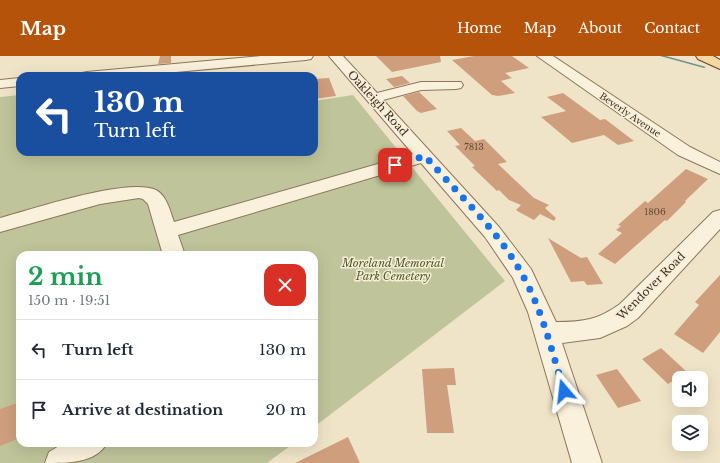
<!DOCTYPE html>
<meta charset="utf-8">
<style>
:root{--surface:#fff;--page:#f2f2f3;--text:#1f2937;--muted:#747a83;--line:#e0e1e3;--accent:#b45309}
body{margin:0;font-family:"Libre Baskerville",serif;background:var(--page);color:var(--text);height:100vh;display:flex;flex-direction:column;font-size:15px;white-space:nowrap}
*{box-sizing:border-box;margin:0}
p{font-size:13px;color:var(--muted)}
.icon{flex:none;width:22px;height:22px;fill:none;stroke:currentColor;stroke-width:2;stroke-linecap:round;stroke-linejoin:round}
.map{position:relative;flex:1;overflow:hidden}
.panel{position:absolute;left:16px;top:195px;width:302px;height:196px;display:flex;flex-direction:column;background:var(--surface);border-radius:12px;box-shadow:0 4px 16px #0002}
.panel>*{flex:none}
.hud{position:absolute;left:16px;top:16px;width:302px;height:84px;border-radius:12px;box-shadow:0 4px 16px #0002;background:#1a4fa0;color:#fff;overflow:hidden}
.fabs{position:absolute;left:672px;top:315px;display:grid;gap:8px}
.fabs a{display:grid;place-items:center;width:36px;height:36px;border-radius:8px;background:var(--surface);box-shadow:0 4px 16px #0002;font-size:20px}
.pin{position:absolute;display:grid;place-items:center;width:34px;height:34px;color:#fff;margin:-17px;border-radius:8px;box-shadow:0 2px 6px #0006}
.me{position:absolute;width:44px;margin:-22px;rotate:343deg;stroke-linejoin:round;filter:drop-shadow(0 0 3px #0008)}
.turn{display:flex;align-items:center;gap:14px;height:84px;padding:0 12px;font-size:18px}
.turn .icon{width:52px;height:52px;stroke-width:2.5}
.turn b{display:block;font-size:28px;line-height:34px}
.round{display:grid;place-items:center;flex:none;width:42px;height:42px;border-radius:12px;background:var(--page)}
.head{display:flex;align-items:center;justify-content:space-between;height:68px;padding:0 12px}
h1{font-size:24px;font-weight:800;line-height:30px;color:#1e9e55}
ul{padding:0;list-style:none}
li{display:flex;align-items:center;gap:12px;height:60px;padding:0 12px;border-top:1px solid var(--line)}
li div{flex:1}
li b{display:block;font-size:15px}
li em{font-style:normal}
header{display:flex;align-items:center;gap:24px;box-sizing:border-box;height:56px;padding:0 20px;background:var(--accent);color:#fff}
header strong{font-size:19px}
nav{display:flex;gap:22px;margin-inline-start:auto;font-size:14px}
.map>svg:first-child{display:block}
.cemetery{fill:#bfc49a}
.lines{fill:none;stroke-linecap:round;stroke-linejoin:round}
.stream{fill:#6f938a;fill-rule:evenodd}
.building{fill:#cf9f7d}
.minor-casing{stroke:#8d765c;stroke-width:2}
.major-casing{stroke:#5b4430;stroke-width:2}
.minor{fill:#faf1dc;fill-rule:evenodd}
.major{fill:#f3d9a0;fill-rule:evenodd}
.route{stroke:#1a73e8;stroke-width:7;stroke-dasharray:0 12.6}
.labels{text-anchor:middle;stroke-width:3;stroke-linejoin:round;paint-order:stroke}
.far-street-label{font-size:9px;fill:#3d2e20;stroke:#f7eed8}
.number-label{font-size:9px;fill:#624a37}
.street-label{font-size:11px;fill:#3d2e20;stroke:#f7eed8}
.park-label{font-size:11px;font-style:italic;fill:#4d5a26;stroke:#f7eed8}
</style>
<header>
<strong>Map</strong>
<nav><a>Home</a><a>Map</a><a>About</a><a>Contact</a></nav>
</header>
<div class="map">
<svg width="720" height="407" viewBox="0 0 720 407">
<rect width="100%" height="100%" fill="#f0e4c8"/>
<!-- cemetery -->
<path class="cemetery" d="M 20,39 L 20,96 L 314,96 L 314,45 L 353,39 L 505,225 L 314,371 L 314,199 L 20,199 L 20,387 L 294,387 L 267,407 L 0,407 L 0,41 Z"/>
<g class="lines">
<!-- stream -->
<path class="stream" d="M 660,0 L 666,0 L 706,11 L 704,12 Z"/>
</g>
<!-- building -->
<path class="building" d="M 160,0 L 171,0 L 171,7 L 158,8 Z
M 376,0 L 440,0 L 441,6 L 392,16 Z
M 474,0 L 512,0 L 529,12 L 505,17 L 512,22 L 501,25 L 515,37 L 498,40 L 492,39 L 452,4 Z
M 402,20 L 410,27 L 394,31 L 386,23 Z
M 329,22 L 336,40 L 314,43 L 314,23 Z
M 419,36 L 437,53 L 421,57 L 417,55 L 403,40 Z
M 563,37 L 600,64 L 605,63 L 634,85 L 618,89 L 604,79 L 572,87 L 541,61 L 566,55 L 547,41 Z
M 461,72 L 475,85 L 484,83 L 507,106 L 498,108 L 534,142 L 549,149 L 545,152 L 556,162 L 554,165 L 540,158 L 534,164 L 519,156 L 516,154 L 521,149 L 509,144 L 499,134 L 497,135 L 472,111 L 475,110 L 455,90 L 460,89 L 447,75 Z
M 686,113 L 708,123 L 685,145 L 686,146 L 667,165 L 665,164 L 615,208 L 598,198 L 622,177 L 616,174 L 621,170 L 618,169 L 645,145 L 648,147 Z
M 548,182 L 581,202 L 587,201 L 603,228 L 587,229 L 584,225 L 571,226 Z
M 720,219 L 720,276 L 703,297 L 674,278 L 699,249 L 695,246 Z
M 661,292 L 687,316 L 668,328 L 642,303 Z
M 454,312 L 456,329 L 447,329 L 454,377 L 427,377 L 422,313 Z
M 617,313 L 641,345 L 618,352 L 596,319 Z
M 20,346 L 20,382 L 0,390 L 0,353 Z
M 348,381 L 360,407 L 295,407 Z"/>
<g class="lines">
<!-- minor casing -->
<g class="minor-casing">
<path id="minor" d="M 261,0 L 313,0 L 311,3 L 306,4 L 133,20 L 80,20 L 82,17 L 87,16 Z
M 329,0 L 343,0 L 377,37 L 421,26 L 461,26 L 463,29 L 461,32 L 456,33 L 421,34 L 383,44 L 499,171 L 531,213 L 556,266 C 583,266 598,264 620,248 L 713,156 L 720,154 L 720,173 L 638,262 L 627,270 L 600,282 L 562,287 L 602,407 L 572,407 L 528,256 L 513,222 L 485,181 L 421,107 L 178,179 L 185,199 L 163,199 L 148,148 L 143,143 L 139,142 L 100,148 L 0,176 L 0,162 C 33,153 128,121 156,134 C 167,140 170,155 174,166 L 413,98 Z
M 537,0 L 553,0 L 690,91 L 720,106 L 720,118 L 678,99 Z
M 20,22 L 20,30 L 0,32 L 0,24 Z
M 64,387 L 107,387 C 96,407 69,407 45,407 L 49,396 Z"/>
</g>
<!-- major casing -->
<g class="major-casing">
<path id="major" d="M 696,0 L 713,0 L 720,4 L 720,13 L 698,3 Z"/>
</g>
<!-- minor -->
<use href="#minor" class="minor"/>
<!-- major -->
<use href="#major" class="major"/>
</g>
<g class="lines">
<!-- route -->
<path class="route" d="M 395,109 L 425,100 C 458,138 499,175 523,220 C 543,256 552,296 564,335"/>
</g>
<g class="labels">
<!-- far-street labels -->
<g class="far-street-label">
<text transform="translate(630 59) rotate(34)" y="3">Beverly Avenue</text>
</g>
<!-- number labels -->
<g class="number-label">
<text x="474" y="94">7813</text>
<text x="655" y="159">1806</text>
</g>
<!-- street labels -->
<g class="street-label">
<text transform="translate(378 47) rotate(48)" y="4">Oakleigh Road</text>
<text transform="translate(651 230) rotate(-45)" y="4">Wendover Road</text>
</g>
<!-- park labels -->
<g class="park-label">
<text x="393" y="211">Moreland Memorial<tspan x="393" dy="13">Park Cemetery</tspan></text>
</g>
</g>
</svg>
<div class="fabs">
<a><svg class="icon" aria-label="sound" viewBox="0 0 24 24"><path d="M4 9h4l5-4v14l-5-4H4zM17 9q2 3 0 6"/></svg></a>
<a><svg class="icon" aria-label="layers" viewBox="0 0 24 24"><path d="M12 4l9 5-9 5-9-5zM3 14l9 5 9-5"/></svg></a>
</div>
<div class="pin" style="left:395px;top:109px;background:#d93025"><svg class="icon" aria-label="arrive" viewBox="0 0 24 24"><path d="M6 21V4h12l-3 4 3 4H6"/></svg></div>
<svg class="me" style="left:564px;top:335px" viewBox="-20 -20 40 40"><path d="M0-17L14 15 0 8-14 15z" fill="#1a73e8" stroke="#fff" stroke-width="4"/></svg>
<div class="hud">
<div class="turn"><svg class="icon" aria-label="left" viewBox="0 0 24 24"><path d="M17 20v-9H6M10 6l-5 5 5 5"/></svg><div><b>130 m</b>Turn left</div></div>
</div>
<section class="panel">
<div class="head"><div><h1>2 min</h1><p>150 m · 19:51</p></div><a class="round" style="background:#d93025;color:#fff"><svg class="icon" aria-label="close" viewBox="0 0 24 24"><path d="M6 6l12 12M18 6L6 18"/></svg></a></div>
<ul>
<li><svg class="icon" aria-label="left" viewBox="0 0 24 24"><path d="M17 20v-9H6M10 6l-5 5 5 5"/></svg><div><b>Turn left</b></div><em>130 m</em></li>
<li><svg class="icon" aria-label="arrive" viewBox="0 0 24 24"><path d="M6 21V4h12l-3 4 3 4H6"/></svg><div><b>Arrive at destination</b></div><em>20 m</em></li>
</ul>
</section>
</div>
